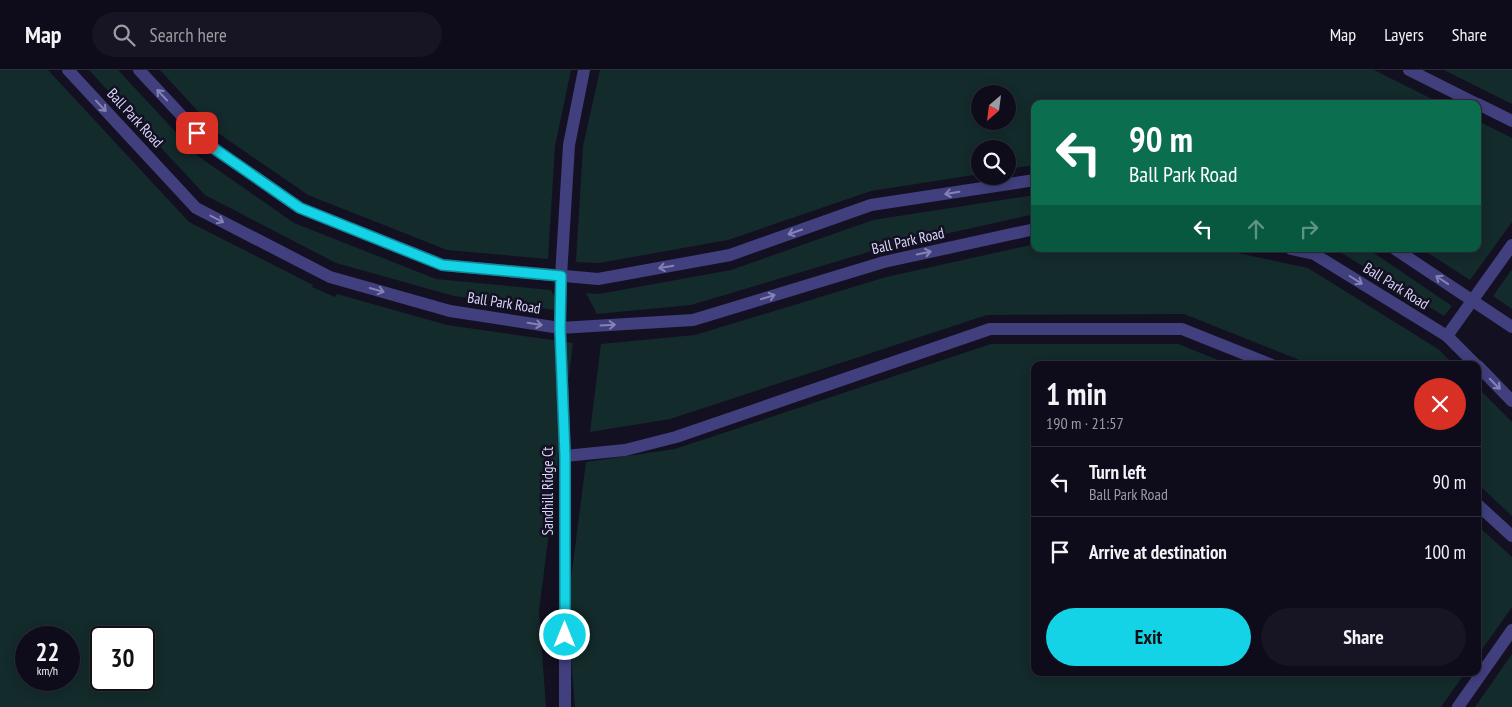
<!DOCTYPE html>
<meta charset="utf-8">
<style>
:root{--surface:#0e0c1a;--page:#171523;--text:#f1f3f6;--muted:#9b9ba2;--line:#2e2c39;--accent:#15d3e7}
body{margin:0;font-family:"PT Sans Narrow",sans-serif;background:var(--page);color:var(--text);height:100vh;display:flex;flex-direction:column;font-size:19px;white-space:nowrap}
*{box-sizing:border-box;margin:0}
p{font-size:16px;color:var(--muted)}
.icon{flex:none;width:28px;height:28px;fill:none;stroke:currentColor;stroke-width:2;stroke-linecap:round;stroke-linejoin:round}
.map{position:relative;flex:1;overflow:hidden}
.side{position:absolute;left:1031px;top:291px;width:450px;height:315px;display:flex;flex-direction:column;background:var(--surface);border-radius:10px;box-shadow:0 2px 12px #0003,0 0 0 1px var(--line)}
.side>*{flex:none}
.hud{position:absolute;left:1031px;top:30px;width:450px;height:152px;border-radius:10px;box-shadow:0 2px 12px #0003,0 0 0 1px var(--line);background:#0b6e4f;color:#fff;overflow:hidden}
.needle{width:32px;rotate:208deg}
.tools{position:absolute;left:971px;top:15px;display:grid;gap:10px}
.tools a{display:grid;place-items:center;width:45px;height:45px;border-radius:50%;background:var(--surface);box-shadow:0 2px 12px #0003,0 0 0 1px var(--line);font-size:25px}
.speed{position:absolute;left:15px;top:556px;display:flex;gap:10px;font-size:25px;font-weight:700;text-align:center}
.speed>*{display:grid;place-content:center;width:65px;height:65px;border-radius:50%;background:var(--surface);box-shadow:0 2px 12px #0003,0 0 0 1px var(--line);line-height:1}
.speed small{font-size:12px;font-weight:400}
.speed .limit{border:2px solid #111;border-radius:8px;background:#fff;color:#111}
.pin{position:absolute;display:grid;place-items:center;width:42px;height:42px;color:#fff;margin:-21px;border-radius:10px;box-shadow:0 2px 8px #0006}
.me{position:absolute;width:55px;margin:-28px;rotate:0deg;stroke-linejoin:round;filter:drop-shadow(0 0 4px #0008)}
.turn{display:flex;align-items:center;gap:18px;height:105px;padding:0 15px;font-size:22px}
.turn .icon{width:65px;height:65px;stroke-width:2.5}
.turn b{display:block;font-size:35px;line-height:42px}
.lanes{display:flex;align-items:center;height:48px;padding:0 15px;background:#0003;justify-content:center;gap:25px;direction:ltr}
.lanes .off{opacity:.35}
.round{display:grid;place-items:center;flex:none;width:52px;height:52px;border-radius:26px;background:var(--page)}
.headline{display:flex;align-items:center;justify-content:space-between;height:85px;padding:0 15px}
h1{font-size:30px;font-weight:700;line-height:38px}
.action{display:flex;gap:10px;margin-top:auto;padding:10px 15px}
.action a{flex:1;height:58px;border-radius:30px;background:var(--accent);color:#111;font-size:20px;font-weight:700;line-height:58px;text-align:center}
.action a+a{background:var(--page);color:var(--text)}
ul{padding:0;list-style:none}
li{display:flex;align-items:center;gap:15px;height:70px;padding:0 15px;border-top:1px solid var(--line)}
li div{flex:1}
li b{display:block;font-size:19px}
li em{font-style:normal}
header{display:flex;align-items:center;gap:30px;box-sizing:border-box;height:70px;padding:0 25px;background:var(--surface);border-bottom:1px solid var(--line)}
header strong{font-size:24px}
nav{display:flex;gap:28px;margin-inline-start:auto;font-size:18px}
.search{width:350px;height:45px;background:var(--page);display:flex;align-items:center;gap:12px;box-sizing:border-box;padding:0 18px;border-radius:28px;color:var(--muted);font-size:19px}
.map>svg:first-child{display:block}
.green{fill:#142b2b;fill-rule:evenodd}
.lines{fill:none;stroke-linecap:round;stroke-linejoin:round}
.minor{stroke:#413f7d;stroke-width:12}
.tertiary{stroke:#413f7d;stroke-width:12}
.oneway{stroke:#8582b6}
.route-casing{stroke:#0e8996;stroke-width:12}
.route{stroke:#15d3e7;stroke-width:9}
.labels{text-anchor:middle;stroke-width:5;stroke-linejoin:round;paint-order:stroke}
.street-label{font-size:15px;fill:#d9d5fb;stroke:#131022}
</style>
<header>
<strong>Map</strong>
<div class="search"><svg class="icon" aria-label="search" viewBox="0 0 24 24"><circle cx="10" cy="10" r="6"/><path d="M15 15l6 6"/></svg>Search here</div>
<nav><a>Map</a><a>Layers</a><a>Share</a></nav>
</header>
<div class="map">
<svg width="1512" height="637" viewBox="0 0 1512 637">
<rect width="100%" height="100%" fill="#131022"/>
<!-- green -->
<path class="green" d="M 0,0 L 48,0 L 189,152 L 313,215 L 312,217 L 335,227 L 337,224 L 447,255 L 573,273 L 539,541 L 546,637 L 0,637 ZM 26,568 L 69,568 L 69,610 L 26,610 ZM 101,568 L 144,568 L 144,610 L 101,610 Z
M 89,0 L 118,0 L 198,86 L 294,153 L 436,209 L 551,220 L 562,241 L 454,226 L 336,193 L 205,125 Z
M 160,0 L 571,0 L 555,76 L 548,189 L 447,180 L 308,125 L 218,63 Z
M 600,0 L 1374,0 L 1442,34 L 1035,34 L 1035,95 L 1008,99 L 1008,79 L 980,79 L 980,104 L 871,121 L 728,170 L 599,193 L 576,192 L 583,76 ZM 980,24 L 1008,24 L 1008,51 L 980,51 Z
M 1444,0 L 1512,0 L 1512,34 Z
M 1478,51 L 1512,68 L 1512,152 L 1470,210 L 1422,179 L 1478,179 Z
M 1035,125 L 1035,144 L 882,178 L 691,235 L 597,244 L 586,223 L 599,224 L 731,200 L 873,150 Z
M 1035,174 L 1035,179 L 1219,179 L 1308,198 L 1438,279 L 1454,295 L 1312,295 L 1184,244 L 987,245 L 670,349 L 590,362 L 601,274 L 695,265 L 886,207 Z
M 1335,179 L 1368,179 L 1452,236 L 1444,246 Z
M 1512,199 L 1512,239 L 1493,226 Z
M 991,274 L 1178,274 L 1231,295 L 1035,295 L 1035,602 L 1465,603 L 1441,637 L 575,637 L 567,540 L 586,392 L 675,379 Z
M 1478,318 L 1512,352 L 1512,446 L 1478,414 Z
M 1478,456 L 1512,487 L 1512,537 L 1478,585 Z
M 1512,584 L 1512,637 L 1475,637 Z"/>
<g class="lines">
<!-- minor -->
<path class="minor" d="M 1409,0 L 1477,34
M 1478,34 L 1512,51
M 1447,266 L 1512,175
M 565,386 L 625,380 L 676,367 L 990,259 L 1182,259 L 1272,295
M 1478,435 L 1512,466
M 565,637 L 565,386 L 560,258 L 561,206 L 569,75 L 584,0
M 1458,637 L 1512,560"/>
<!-- tertiary -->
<path class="tertiary" d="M 68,0 L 196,138 L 330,207 L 450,241 L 560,258 L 693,250 L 884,192 L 1035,159
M 139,0 L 209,75 L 300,138 L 443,195 L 598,209 L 730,185 L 871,135 L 1035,110
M 1291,179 L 1314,184 L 1447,266 L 1476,295
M 1395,179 L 1512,257
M 1478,296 L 1512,331"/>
</g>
<!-- one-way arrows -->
<defs><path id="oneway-shaft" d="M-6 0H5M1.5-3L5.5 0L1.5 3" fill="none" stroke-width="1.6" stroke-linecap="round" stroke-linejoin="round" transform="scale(1.25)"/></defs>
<g class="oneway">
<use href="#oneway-shaft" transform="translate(162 25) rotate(-133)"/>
<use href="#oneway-shaft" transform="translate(101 36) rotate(47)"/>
<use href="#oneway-shaft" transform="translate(952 123) rotate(171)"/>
<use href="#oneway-shaft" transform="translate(217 149) rotate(27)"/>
<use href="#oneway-shaft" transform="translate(795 162) rotate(161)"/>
<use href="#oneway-shaft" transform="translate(924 183) rotate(-12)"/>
<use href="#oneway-shaft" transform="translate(666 197) rotate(170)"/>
<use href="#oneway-shaft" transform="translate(1356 210) rotate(32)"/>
<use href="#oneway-shaft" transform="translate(1442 210) rotate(-146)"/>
<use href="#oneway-shaft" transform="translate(377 220) rotate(16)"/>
<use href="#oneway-shaft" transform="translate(768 227) rotate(-17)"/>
<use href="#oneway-shaft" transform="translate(535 254) rotate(9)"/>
<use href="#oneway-shaft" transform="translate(608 255) rotate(-3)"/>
<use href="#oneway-shaft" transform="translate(1495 314) rotate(45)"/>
</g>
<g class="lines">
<!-- route casing -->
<g class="route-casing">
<path id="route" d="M 197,63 L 209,75 L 300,138 L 442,195 L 561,206 L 560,258 L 565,386 L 565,565"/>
</g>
<!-- route -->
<use href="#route" class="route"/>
</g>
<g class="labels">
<!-- street labels -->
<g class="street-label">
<text transform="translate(135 48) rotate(47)" y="5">Ball Park Road</text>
<text transform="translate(908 171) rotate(-13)" y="5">Ball Park Road</text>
<text transform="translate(1396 216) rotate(32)" y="5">Ball Park Road</text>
<text transform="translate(504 233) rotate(9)" y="5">Ball Park Road</text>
<text transform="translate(548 421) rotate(-90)" y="5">Sandhill Ridge Ct</text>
</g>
</g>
</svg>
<div class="tools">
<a><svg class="needle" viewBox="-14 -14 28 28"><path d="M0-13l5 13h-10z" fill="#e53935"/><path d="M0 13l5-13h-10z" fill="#9b9ba2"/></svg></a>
<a><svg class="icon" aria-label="search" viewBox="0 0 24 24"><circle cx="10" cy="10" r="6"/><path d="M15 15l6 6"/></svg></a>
</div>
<div class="speed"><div>22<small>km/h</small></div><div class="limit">30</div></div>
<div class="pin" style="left:197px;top:63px;background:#d93025"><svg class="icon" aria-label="arrive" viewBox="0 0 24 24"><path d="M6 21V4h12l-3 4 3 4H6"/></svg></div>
<svg class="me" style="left:565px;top:565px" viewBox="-20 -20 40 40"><circle r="17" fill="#15d3e7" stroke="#fff" stroke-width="3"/><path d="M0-11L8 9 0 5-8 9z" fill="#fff"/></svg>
<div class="hud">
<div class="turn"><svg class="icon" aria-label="left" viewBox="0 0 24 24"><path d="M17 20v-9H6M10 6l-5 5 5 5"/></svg><div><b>90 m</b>Ball Park Road</div></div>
<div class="lanes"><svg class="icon" aria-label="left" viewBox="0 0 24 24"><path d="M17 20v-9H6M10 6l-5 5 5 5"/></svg><svg class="icon off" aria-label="ahead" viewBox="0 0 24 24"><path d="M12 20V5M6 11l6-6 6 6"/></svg><svg class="icon off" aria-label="right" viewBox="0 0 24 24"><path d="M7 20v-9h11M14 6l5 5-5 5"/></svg></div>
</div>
<section class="side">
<div class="headline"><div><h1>1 min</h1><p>190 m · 21:57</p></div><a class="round" style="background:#d93025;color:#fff"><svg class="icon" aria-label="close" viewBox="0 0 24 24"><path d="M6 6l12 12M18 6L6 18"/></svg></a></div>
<ul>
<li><svg class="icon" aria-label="left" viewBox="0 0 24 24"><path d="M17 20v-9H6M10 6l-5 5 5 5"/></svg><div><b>Turn left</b><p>Ball Park Road</p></div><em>90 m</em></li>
<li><svg class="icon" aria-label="arrive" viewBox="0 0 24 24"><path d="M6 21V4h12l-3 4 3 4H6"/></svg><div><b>Arrive at destination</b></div><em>100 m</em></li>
</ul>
<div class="action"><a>Exit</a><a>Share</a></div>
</section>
</div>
